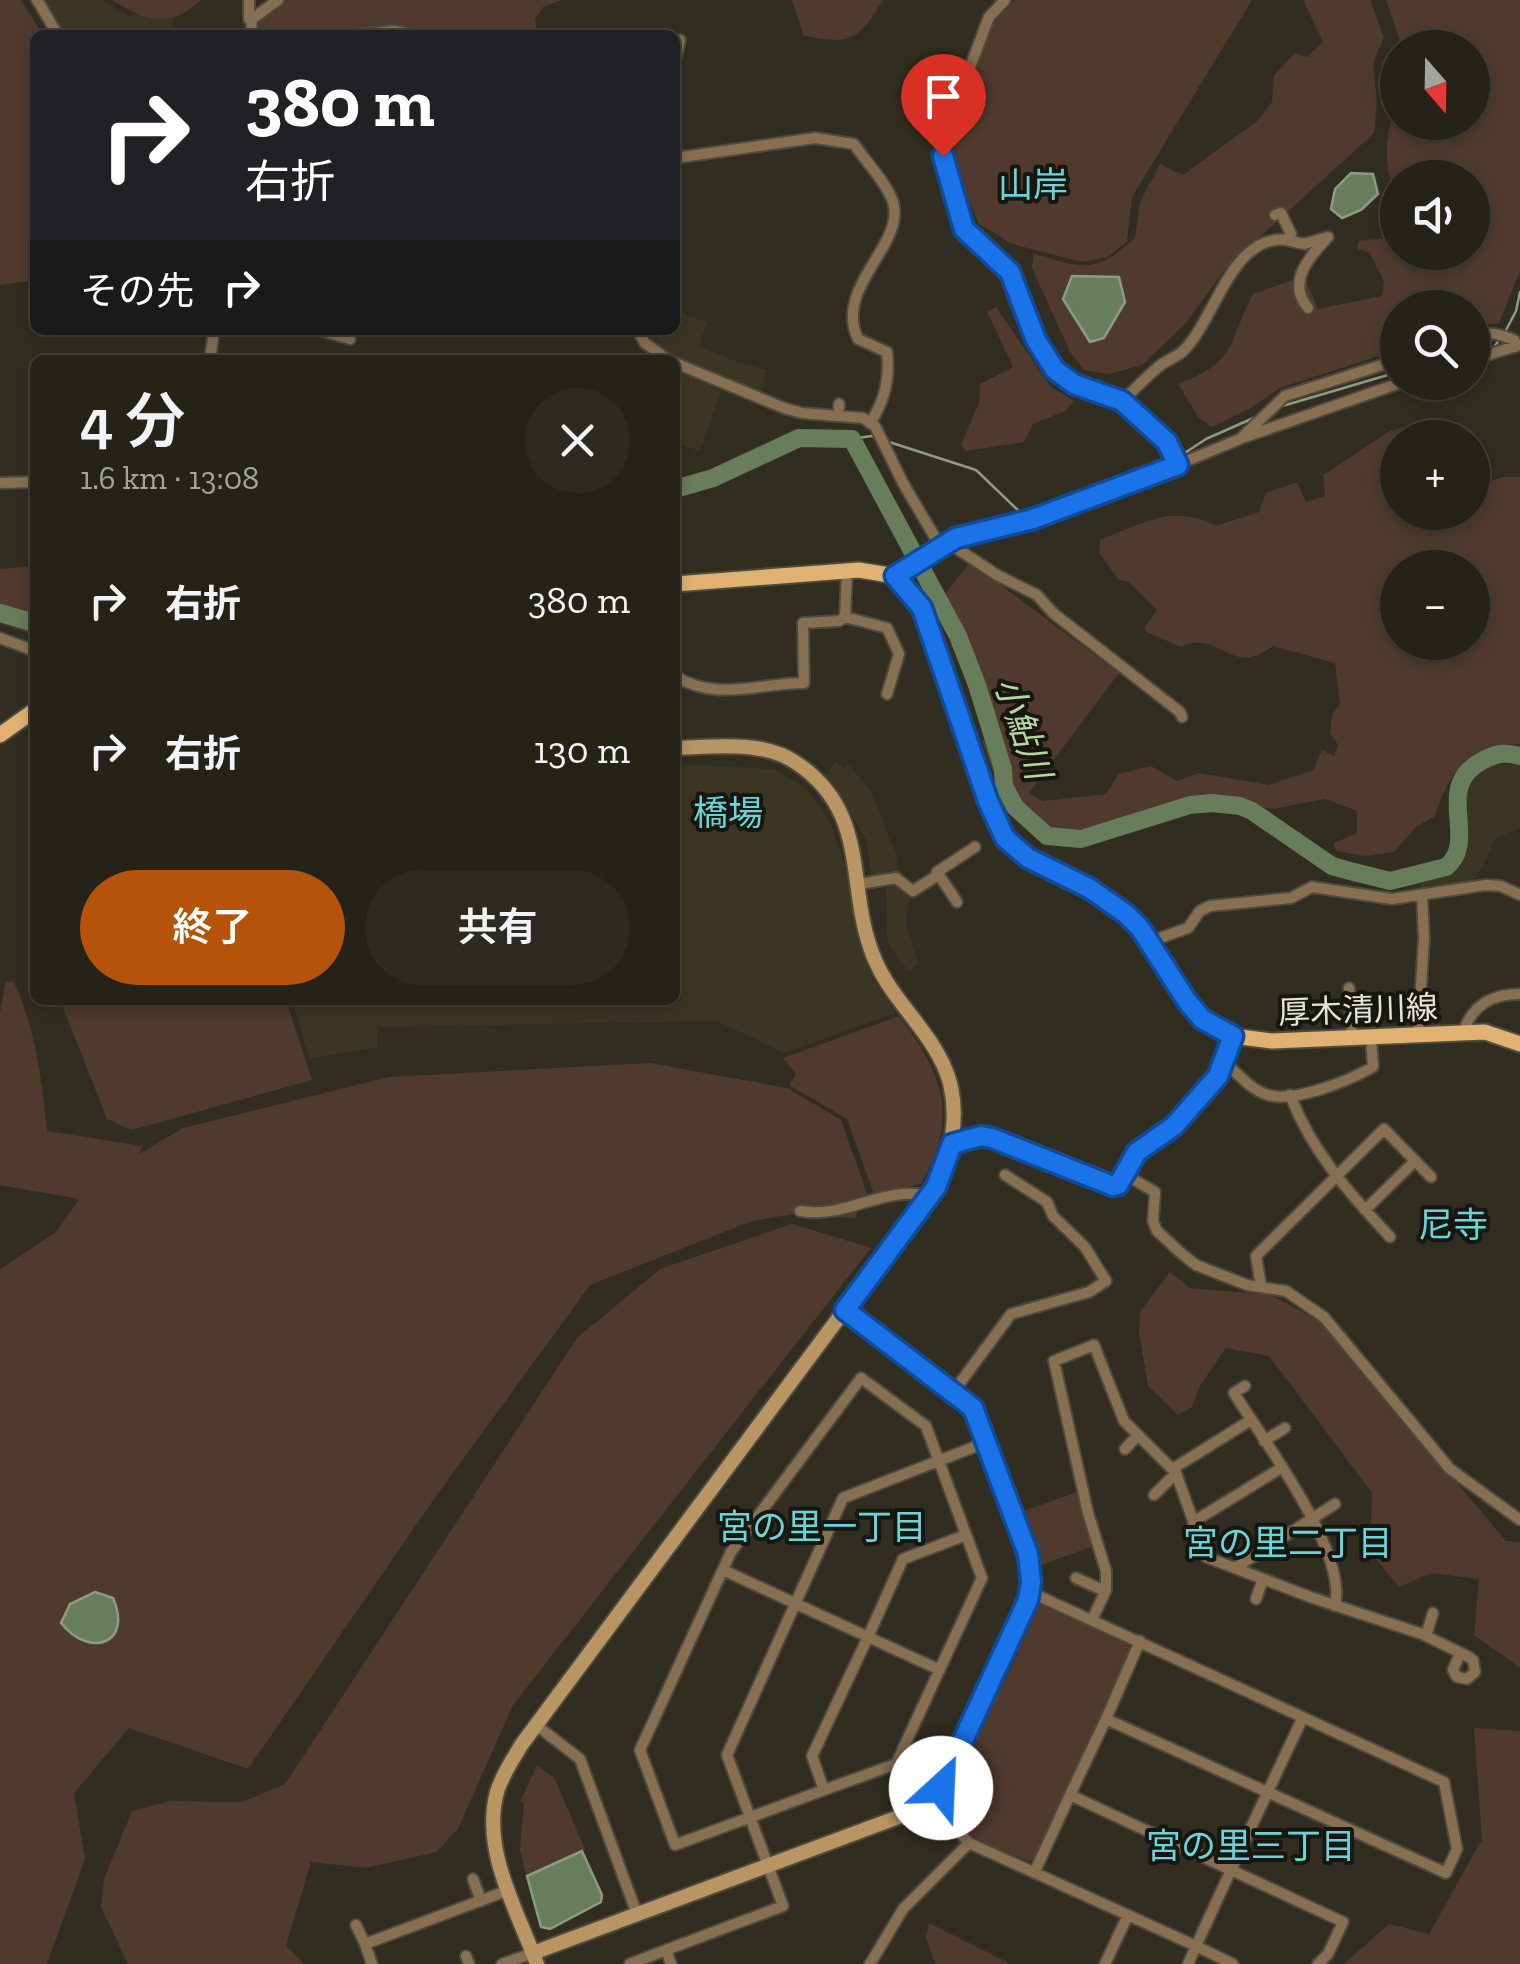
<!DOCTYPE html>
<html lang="ja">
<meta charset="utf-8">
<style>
:root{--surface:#252218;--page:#2d2a21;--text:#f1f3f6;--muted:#a3a4a2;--line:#423f37;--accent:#b45309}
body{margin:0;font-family:"Zilla Slab","Noto Sans JP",serif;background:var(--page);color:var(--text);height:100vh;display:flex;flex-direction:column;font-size:38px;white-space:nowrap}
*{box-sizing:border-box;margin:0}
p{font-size:32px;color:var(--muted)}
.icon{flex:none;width:55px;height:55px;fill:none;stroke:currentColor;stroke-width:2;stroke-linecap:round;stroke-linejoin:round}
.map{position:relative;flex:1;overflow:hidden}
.side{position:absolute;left:30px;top:355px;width:650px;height:650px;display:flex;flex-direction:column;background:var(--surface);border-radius:15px;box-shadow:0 5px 15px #0003,0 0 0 2px var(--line)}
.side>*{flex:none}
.guide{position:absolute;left:30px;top:30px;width:650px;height:305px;border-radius:15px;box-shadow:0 5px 15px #0003,0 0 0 2px var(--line);background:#202124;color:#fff;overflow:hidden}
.needle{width:65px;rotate:160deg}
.tools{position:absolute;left:1380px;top:30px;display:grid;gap:20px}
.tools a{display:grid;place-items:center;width:110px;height:110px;border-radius:50%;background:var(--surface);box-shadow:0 5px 15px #0003,0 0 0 2px var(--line);font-size:50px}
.pin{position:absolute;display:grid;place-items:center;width:85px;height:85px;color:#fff;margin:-102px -42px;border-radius:50% 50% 50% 0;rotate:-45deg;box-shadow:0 0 10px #0007}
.pin .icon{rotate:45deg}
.me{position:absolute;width:110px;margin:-55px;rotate:25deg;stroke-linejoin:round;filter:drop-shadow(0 0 8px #0008)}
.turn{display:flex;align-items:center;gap:35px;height:210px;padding:0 50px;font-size:45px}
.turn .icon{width:130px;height:130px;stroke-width:2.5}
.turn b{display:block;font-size:70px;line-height:85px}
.then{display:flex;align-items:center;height:95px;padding:0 50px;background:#0003;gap:20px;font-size:38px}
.round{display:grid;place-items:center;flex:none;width:105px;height:105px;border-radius:52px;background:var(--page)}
.overview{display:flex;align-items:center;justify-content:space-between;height:170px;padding:0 50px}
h1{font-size:60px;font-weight:600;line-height:75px}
.action{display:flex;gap:20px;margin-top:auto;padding:20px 50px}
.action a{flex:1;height:115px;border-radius:60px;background:var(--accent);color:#fff;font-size:40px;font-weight:600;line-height:115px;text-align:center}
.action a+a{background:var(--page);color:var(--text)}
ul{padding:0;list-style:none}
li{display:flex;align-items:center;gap:30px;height:150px;padding:0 50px}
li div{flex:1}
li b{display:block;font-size:38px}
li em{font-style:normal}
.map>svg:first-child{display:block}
.built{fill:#3b3623}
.green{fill:#4f3a2d;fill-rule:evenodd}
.water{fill:#677d5c;stroke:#8d9b82;stroke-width:2.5}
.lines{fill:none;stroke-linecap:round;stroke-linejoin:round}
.stream{stroke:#8d9b82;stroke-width:2.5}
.river{stroke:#677d5c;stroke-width:18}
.street-casing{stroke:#4e4a3e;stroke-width:14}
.secondary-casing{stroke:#4e4a3e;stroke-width:18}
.primary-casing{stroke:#4e4a3e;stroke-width:19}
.street{stroke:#877052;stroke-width:10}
.secondary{stroke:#ba9564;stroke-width:14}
.primary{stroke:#e1b171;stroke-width:15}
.route-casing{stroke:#114b97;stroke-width:25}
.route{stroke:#1a73e8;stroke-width:18}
.labels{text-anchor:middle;stroke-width:8;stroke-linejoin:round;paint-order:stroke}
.street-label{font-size:32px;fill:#e5e2da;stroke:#171610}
.neighbourhood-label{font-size:35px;fill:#69d5d8;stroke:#171610}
.water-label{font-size:35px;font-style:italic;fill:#b2d8a0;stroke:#171610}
</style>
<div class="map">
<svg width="1520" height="1964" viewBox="0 0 1520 1964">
<rect width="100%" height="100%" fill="#312d20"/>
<!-- built -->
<path class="built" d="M 41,0 L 103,0 L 129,16 L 171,8 L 175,35 L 63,35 Z
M 675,311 L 707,322 L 700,343 L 702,347 L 737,362 L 767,370 L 761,395 L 653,347 L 640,330 L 675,330 Z
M 678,369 L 721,391 L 700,451 L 675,443 Z
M 835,762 L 844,768 L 848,764 L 871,791 L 895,852 L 900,875 L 872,880 L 866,840 L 845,801 L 825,777 Z
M 675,764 L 773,769 L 806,788 L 830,822 L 844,862 L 862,947 L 872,978 L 896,1013 L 784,1053 L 717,1021 L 378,1027 L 377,1047 L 310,1059 L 292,1000 L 675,1000 Z
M 1494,765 L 1520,765 L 1520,829 L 1496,838 L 1482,868 L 1467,885 L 1421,892 L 1421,880 L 1459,868 L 1463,862 L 1465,784 L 1474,771 Z
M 899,881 L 911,893 L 905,921 L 918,964 L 909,971 L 891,949 L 887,937 L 886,883 Z"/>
<!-- green -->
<path class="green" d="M 0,0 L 21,0 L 43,35 L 35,35 L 35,280 L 0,285 Z
M 112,0 L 201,0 C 168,30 146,21 112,0 Z
M 266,0 L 561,0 L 543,7 L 535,19 L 537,31 L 523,35 L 242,35 L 245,28 L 258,25 Z
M 792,0 L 883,0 C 859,40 851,45 804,36 Z
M 1015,0 L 1252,0 L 1132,197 L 1127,242 L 1107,257 L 1082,262 L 1012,244 L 979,224 L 959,179 L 953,143 L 988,27 Z
M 1303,0 L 1370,0 L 1384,37 L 1373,63 L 1377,103 L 1374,133 L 1225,269 L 1186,323 L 1142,365 L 1109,374 L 1084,370 L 1070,352 L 1032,268 L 1034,254 C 1084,268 1094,275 1135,238 L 1140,202 L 1160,164 L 1183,175 L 1257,121 L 1272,102 L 1274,75 L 1295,53 L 1307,57 L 1323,42 Z
M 1386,0 L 1520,0 L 1520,271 L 1499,323 L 1473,326 L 1472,308 L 1398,308 L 1397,350 L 1280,388 L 1251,408 L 1212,427 L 1199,418 L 1178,384 C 1238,361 1226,346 1253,294 L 1304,276 L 1318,309 L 1382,296 L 1384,281 L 1369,252 L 1358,249 L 1358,241 L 1397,237 L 1398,252 L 1472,252 L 1472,178 L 1398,178 L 1397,195 C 1383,169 1384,134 1397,106 L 1398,122 L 1472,122 L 1472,48 L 1402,47 Z
M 996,307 L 1051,387 L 1074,401 L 1065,411 L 1033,424 L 1024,442 L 966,451 L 961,444 L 979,403 L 980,384 L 1013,367 L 987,312 Z
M 1416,425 L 1421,437 L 1398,438 L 1398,512 L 1472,512 L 1473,487 L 1503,477 L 1520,477 L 1520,744 C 1471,745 1449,770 1435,816 L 1416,827 L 1394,852 L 1364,856 L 1336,851 L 1334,843 L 1357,833 L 1357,811 L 1325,799 L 1272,809 L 1218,797 L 1123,826 L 1032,833 L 1008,813 L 982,742 L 992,721 L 943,597 L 970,562 L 1119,673 L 1029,793 L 1043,801 L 1106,794 L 1119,774 L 1151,766 L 1177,781 L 1199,773 L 1268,785 L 1313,770 L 1322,750 L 1334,756 L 1338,745 L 1330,733 L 1332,715 L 1340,704 L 1335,663 L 1273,646 C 1229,679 1221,628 1181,647 L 1147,632 L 1145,627 L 1157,610 L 1129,582 L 1119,580 L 1099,553 L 1100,540 C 1142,524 1172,503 1216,526 L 1259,512 L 1266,493 L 1297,482 L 1306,502 L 1325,496 L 1323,475 L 1390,431 ZM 1398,568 L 1472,568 L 1472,642 L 1398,642 Z
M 35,566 L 35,636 L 0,623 L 0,569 Z
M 6,981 L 14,982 C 37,1035 41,1076 47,1131 L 143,1146 L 139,1154 L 183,1128 L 389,1077 L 650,1063 L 787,1088 L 841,1120 L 870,1202 L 858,1204 L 856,1218 L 834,1217 L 817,1210 L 752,1221 L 590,1285 L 434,1499 L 248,1769 L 129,1728 L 74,1793 L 85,1859 L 47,1964 L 0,1964 L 0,1269 L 57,1231 L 79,1199 L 0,1185 L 0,1013 Z
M 60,1000 L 286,1000 L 312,1080 L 132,1130 L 107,1119 Z
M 899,1016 C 944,1076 959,1115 921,1184 L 874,1194 L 847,1119 L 789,1085 L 796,1074 L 783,1058 Z
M 792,1224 L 871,1248 L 513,1705 L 458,1829 L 437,1852 L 366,1868 L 311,1862 L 286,1946 L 304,1964 L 128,1964 L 101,1907 L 104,1879 L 132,1811 L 171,1801 L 242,1802 L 285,1784 L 577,1338 L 660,1269 Z
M 1170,1272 L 1190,1288 L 1271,1295 L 1321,1322 L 1506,1541 L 1520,1542 L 1520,1668 L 1474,1635 L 1479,1579 L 1431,1573 L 1399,1587 L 1370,1552 L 1372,1493 L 1269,1356 L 1226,1348 L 1201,1384 L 1191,1408 L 1178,1415 L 1148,1386 L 1139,1332 L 1140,1312 Z
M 1077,1492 L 1093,1546 L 1039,1566 L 1021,1512 Z
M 1040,1604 L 1129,1645 L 1131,1651 L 1034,1859 L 1028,1861 C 998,1848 951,1835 944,1798 L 996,1692 C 1017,1666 1022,1636 1035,1607 Z
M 1474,1728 L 1520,1731 L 1520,1964 L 1344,1964 L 1389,1924 L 1429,1934 L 1482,1839 Z
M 537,1766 L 554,1777 L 585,1849 L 526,1876 L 520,1850 L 524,1803 L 520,1801 Z
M 929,1923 L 1007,1962 L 1008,1964 L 935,1964 L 926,1937 Z"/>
<!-- water -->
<path class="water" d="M 1351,173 L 1373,174 L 1378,194 L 1361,210 L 1342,218 L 1331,209 L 1335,189 Z
M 1072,276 L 1119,277 L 1125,302 L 1104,338 L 1090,342 L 1063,299 Z
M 95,1592 L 113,1598 C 133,1644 90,1659 61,1623 L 70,1604 Z
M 582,1851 L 602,1895 L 601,1902 L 550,1929 L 541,1927 L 527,1876 Z"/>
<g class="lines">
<!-- stream -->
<path class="stream" d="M 1505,332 L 1516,311 L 1520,292
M 1472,353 L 1494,347 L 1500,339
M 1279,407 L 1398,372
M 852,439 L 871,436 L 878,438
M 886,441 L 976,470 L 1024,516 L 1034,513
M 1177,458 L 1206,439 L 1258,416"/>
<!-- river -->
<path class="river" d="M 675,489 L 713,478 L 799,438 L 852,439 L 958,636 L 977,685 L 1003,769 L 1004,786 L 1015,807 L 1047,836 L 1081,839 L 1190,805 L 1212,803 L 1240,806 L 1252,811 L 1332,866 L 1350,871 L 1390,881 L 1446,867 C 1480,840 1432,787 1482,761 C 1496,753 1505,752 1520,756
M 0,613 L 35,623"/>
<!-- street casing -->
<g class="street-casing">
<path id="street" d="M 37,0 L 58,35
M 249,0 L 249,19 L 252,19 L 278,0
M 1005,0 L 989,17 L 944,136 L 943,156 L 963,229 L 1010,272 L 1036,340 L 1055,370 L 1075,384 L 1122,401 L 1167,443 L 1178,465
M 251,35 L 252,19
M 353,35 L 394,31 L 415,35
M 675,61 L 680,40
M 675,158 L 815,138 L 854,144 C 866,162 886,182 893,202 C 906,245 833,287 858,339 L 887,352 C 890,378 885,401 870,423
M 1286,240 L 1304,244 L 1328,237 C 1310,256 1286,282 1308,308
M 319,330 L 350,339
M 637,330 L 645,343 L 668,360
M 1472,336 C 1487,331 1500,334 1514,340 L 1515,347
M 210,360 L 214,330
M 1472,360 L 1519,345
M 675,363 L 784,408 L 802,413 L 863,418 L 875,426 L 903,483 L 940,546 L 895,576
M 1122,401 C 1135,389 1148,375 1162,364 C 1168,360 1176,357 1182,352 C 1215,322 1231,233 1287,240 L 1291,234 L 1281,213 L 1275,215
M 839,408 L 839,404
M 1245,437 L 1403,382
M 0,483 L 35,482
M 947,542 L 997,575 L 1037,595 L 1053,613 L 1180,712 L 1182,717
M 940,546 L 956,538 L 1033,519 L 1167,469 L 1240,439 L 1285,396 L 1398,360
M 847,571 L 845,617 L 887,628 L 899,654 L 887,694
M 0,638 L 35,651
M 675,676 C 716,702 759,683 804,683 L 803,623 L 839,621 L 845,617
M 859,884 L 896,878 L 913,891 L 938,875
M 957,902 L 937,872 L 975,847
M 1149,942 L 1188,928 L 1200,911 L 1210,906 L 1291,898 L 1312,887 L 1392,899 L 1486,885 L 1501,886 L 1520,895
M 1349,988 L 1352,1037
M 1463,1033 C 1472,1005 1491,994 1520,994
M 1418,1035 L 1424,938 L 1422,895
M 1225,1062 C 1238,1074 1251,1090 1268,1095 C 1295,1103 1350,1080 1373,1067 L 1371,1037
M 1290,1095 C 1312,1152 1349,1193 1390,1237
M 952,1145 L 981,1137 L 992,1138 L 1113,1186 L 1118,1185 L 1137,1152 L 1146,1142 L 1174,1127 L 1218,1076 L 1233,1036
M 1126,1175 L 1155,1192 L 1153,1221 L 1157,1231 L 1182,1254 L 1196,1265 L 1247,1285 L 1286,1291 L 1324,1317 L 1450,1469 L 1520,1520
M 1365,1210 L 1415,1161
M 800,1211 C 848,1219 882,1185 929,1196
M 1261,1286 L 1256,1256 L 1384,1129 L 1431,1177
M 1245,1386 L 1234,1393 C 1264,1441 1348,1552 1335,1606
M 954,1391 L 1011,1314 L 1089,1292 L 1106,1281 L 1085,1247 L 1053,1216 L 1047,1202 L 1005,1175
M 1264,1441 L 1285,1428
M 1125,1449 L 1138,1435
M 1174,1468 L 1251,1420
M 1154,1495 L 1176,1473
M 1193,1522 L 1281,1468
M 1235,1568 L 1335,1504
M 723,1570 L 868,1637 L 812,1756 L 824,1790 L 896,1764 L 982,1578 L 926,1426 L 861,1378 L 731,1552 L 640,1750 L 675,1845 L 824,1790
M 1076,1578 L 1105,1591
M 1030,1592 L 1444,1782 L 1457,1849 L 1446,1873 L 1106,1719 L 1140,1641
M 1256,1599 L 1263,1579
M 1092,1620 L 1106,1590 L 1106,1571 L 1088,1513 L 1054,1361 L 1094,1345 L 1124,1421 L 1176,1473 L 1206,1557 L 1313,1598 L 1422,1634 L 1469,1657 L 1473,1660 L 1475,1672 L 1467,1679 L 1457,1677 L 1453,1670 L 1460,1653
M 1426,1636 L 1433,1613
M 940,1670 L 868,1637 L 903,1559 L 966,1535
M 1106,1719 L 1070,1795 L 1231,1870 L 1303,1717
M 536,1725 L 580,1759 L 637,1914
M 931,1800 L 969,1843 L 1196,1946 L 1231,1870 L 1343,1922 L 1328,1954 L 1318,1964
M 1035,1871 L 1070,1795
M 473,1879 L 481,1901
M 356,1925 L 365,1944
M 466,1956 L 469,1964
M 372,1964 L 365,1944 L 509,1890
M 502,1964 L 533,1953
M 630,1964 L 666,1950
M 671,1964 L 666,1950 L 783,1906 L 727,1755 L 843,1498 L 987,1442
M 870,1964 L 903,1909 L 969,1843
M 1105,1964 L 1128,1915
M 1188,1964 L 1196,1946 L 1233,1964"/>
</g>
<!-- secondary casing -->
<g class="secondary-casing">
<path id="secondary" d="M 533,1953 L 912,1812 L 931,1800 L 945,1780 L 1028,1600 L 1031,1582 L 1028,1554 L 973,1408 L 845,1310
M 537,1964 C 518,1912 481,1850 497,1792 C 502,1775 513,1759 522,1744 L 936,1187 C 951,1153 959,1120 950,1083 C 937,1035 894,1005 875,960 C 844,889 873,813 795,762 C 762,740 712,747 675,748"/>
</g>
<!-- primary casing -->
<g class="primary-casing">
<path id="primary" d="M 675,584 L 859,570 L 895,576 L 922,609 L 988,801 L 1005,838 L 1028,858 L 1089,887 L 1126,914 L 1140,928 L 1187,1001 L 1202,1019 L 1233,1036 L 1272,1041 L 1485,1032 L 1520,1044
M 0,735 L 35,710"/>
</g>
<!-- street -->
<use href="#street" class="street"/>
<!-- secondary -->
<use href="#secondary" class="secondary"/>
<!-- primary -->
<use href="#primary" class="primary"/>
</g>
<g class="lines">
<!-- route casing -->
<g class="route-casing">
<path id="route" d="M 941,1788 L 1028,1600 L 1031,1582 L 1028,1554 L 973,1408 L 845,1310 L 936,1187 L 952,1144 L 981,1136 L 992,1138 L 1113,1186 L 1118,1185 L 1137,1152 L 1174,1126 L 1218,1076 L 1233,1036 L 1202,1019 L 1187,1001 L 1140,928 L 1126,914 L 1089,888 L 1028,858 L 1005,838 L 988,801 L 922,608 L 895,576 L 956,538 L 1033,519 L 1178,465 L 1167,442 L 1122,401 L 1074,384 L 1055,370 L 1036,340 L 1010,272 L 964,229 L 943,156"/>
</g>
<!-- route -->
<use href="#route" class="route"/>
</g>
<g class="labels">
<!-- street labels -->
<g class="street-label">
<text transform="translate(1358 1010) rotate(-2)" y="11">厚木清川線</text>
</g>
<!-- neighbourhood labels -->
<g class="neighbourhood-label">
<text x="1033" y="197">山岸</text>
<text x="728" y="825">橋場</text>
<text x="1453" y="1237">尼寺</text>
<text x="822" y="1539">宮の里一丁目</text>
<text x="1288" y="1555">宮の里二丁目</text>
<text x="1251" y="1858">宮の里三丁目</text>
</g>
<!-- water labels -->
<g class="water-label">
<text transform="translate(1023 728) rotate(71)" y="12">小鮎川</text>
</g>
</g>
</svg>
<div class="tools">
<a><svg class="needle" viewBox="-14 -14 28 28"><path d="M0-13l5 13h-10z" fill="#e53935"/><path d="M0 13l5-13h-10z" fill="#a3a4a2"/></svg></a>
<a><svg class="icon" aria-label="sound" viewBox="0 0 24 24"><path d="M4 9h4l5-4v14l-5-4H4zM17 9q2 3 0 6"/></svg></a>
<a><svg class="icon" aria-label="search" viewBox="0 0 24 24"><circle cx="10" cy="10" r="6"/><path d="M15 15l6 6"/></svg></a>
<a>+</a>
<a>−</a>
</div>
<div class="pin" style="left:943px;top:156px;background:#d93025"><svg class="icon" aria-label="arrive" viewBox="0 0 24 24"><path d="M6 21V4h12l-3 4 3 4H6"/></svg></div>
<svg class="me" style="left:941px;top:1788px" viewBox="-20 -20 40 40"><circle r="19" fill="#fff"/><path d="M0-13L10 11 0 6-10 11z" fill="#1a73e8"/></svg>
<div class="guide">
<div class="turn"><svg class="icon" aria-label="right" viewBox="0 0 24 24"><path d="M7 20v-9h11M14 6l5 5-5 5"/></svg><div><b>380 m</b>右折</div></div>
<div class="then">その先<svg class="icon" aria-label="right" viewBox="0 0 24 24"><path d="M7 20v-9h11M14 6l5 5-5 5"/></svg></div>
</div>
<section class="side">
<div class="overview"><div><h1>4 分</h1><p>1.6 km · 13:08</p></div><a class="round"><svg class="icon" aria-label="close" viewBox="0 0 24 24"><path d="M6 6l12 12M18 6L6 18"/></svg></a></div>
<ul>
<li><svg class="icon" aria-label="right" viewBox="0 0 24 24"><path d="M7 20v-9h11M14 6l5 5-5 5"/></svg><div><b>右折</b></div><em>380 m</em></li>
<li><svg class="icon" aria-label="right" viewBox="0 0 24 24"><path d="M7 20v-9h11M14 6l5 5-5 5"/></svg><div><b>右折</b></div><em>130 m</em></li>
</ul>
<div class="action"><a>終了</a><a>共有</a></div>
</section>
</div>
